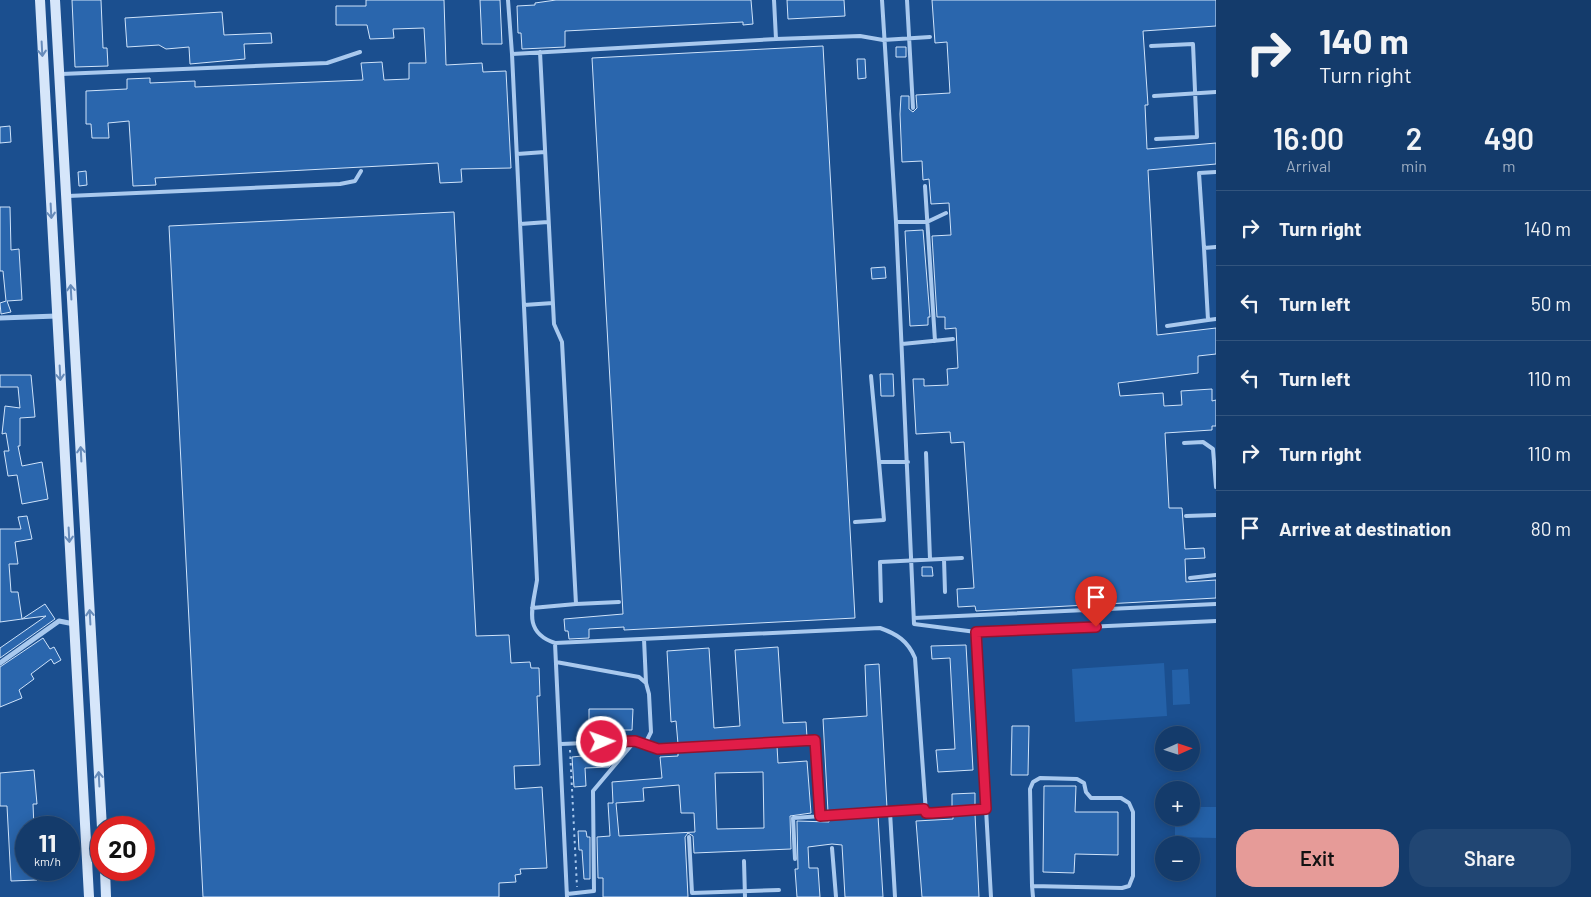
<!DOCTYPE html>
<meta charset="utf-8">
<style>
:root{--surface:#143b6b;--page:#214673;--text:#f1f3f6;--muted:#9dadc1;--line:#33557e;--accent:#e69b98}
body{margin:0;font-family:Barlow,sans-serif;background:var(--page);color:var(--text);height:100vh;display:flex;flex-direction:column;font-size:19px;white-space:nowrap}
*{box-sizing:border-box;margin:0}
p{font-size:16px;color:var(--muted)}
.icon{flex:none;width:28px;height:28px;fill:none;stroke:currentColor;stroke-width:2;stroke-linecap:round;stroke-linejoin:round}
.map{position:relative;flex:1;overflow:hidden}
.drawer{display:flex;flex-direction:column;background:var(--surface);width:375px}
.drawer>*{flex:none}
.banner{background:#143b6b;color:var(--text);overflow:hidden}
.needle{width:32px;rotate:87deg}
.controls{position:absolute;left:1155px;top:726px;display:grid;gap:10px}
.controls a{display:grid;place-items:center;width:45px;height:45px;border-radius:50%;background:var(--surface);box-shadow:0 2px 12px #0003,0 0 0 1px var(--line);font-size:25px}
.speed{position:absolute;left:15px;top:816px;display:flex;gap:10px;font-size:25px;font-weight:700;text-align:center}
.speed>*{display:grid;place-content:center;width:65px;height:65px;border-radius:50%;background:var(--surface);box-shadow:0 2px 12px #0003,0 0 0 1px var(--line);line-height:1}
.speed small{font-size:12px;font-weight:400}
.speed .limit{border:8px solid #d22;background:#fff;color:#111}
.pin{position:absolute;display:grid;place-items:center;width:42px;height:42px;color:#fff;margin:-51px -21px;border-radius:50% 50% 50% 0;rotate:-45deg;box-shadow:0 0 5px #0007}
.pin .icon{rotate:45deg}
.me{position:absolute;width:55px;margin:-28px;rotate:88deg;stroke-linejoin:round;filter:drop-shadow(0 0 4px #0008)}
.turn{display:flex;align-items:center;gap:18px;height:105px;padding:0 20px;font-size:22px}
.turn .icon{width:65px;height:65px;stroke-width:2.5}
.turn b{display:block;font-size:35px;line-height:42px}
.eta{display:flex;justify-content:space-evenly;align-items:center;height:85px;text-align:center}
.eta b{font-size:30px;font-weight:600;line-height:35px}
.button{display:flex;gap:10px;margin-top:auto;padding:10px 20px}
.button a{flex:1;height:58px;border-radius:20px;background:var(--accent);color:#111;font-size:20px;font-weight:600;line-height:58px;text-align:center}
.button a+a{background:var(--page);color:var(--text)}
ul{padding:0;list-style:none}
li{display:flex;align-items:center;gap:15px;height:75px;padding:0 20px;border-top:1px solid var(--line)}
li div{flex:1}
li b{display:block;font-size:19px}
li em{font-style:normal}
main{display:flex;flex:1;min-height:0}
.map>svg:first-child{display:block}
.green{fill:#2461a8}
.building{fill:#2a66ad;stroke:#cfe3fa;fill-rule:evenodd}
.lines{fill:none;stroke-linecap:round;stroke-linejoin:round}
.path{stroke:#a9c9ee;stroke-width:2;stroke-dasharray:2.5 4;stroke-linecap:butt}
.service{stroke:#a9c9ee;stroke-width:4}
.minor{stroke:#a9c9ee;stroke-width:5}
.secondary{stroke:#d6e6fa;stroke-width:10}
.oneway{stroke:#668bba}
.route-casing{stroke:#92132f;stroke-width:12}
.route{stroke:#e11d48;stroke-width:9}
</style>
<main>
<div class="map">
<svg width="1216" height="897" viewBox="0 0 1216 897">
<rect width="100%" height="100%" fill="#1b4f8f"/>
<!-- green -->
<path class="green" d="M 1164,663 L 1167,716 L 1075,722 L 1072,669 Z
M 1188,669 L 1190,704 L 1173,705 L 1172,670 Z
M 1191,807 L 1216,807 L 1216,838 L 1175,837 L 1175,818 L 1191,818 Z"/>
<!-- building -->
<path class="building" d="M 72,0 L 101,0 L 103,48 L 107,48 L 108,66 L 75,67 Z
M 366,0 L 444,0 L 446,65 L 482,63 L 483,72 L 506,71 L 511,168 L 461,169 L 462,182 L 440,183 L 438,163 L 155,178 L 156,185 L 133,186 L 129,121 L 108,123 L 109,138 L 92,138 L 91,124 L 86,124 L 86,91 L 127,89 L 127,79 L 150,78 L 150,83 L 195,81 L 195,87 L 363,80 L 361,63 L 382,62 L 384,80 L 409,79 L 409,63 L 426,63 L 424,28 L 393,29 L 394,38 L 370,39 L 367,25 L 336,25 L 336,6 L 366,6 Z
M 480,0 L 500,0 L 502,44 L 482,44 Z
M 556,0 L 751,0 L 753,24 L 743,25 L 743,22 L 565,31 L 565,47 L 522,49 L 521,33 L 518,33 L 517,6 L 535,5 L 535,3 Z
M 787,0 L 844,0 L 845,16 L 788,19 Z
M 932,0 L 1216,0 L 1216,26 L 1143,31 L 1148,105 L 1145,105 L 1147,149 L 1216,143 L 1216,164 L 1148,170 L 1157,335 L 1216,328 L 1216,354 L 1198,356 L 1198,373 L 1118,383 L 1120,396 L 1163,393 L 1164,406 L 1182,405 L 1181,391 L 1212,389 L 1212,401 L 1216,400 L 1216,426 L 1212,426 L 1212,430 L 1165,433 L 1169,508 L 1182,508 L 1185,549 L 1204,548 L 1205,558 L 1185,559 L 1186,582 L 1216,580 L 1216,598 L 976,611 L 975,606 L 958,607 L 957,589 L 974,588 L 964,442 L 951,443 L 950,432 L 916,434 L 913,379 L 924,379 L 924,386 L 948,385 L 947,369 L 958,368 L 956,328 L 945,329 L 945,317 L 937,317 L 932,236 L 951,235 L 949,203 L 931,204 L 929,179 L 923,180 L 922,161 L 902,162 L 900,114 L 901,96 L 909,96 L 909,109 L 913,112 L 917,108 L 916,95 L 950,93 L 947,42 L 935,43 Z
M 222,12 L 224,35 L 271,33 L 272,43 L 244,44 L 245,59 L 190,64 L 189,47 L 166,49 L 159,45 L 127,47 L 125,18 Z
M 823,46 L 855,618 L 624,630 L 624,627 L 589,629 L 589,638 L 569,639 L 568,631 L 565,631 L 564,619 L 623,614 L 592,58 Z
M 896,47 L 906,47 L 906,57 L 896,57 Z
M 857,59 L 865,59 L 866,78 L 858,79 Z
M 10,126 L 11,142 L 0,143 L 0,127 Z
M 86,171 L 87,185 L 79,186 L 78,172 Z
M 0,207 L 10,207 L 11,250 L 19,249 L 22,300 L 7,301 L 11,312 L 1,314 L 0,303 L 6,301 L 3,271 L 0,271 Z
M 454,212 L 476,636 L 509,635 L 511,663 L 530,662 L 531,668 L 539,668 L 540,696 L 537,696 L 540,765 L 514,766 L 515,789 L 542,787 L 547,868 L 520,869 L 521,874 L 515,875 L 516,882 L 499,883 L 499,897 L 203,897 L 169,226 Z
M 923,230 L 930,317 L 928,317 L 928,325 L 910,326 L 905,231 Z
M 885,267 L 886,278 L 872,279 L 871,268 Z
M 880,374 L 893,374 L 894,396 L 881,396 Z
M 0,375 L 31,375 L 35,417 L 20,418 L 20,446 L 18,446 L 22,466 L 42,462 L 48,499 L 22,504 L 17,475 L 8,476 L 4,451 L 9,451 L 6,433 L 2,434 L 5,406 L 20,408 L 18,387 L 0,387 Z
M 27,516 L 32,539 L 15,542 L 18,564 L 9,564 L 11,592 L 18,592 L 22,619 L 0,622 L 0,529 L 21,529 L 18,517 Z
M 922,567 L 932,567 L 933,576 L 922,576 Z
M 45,604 L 55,619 L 0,658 L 0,648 L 46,616 L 22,619 Z
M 43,638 L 50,649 L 54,647 L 61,660 L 54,664 L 51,659 L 31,674 L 34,679 L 19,690 L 22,698 L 0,707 L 0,667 Z
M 966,645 L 973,770 L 938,772 L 936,750 L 955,749 L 950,658 L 932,659 L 931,646 Z
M 778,647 L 783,723 L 806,722 L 807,737 L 678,744 L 676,721 L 671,722 L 667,651 L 709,648 L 714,728 L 740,726 L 735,650 Z
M 879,664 L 887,808 L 828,812 L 823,719 L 867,716 L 865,665 Z
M 589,709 L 633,709 L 632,730 L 610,730 L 611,738 L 589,739 Z
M 1012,726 L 1029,726 L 1028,775 L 1011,775 Z
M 611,746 L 612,763 L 609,767 L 585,768 L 586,786 L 574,787 L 572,757 L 582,756 L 582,747 Z
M 777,746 L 778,763 L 807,761 L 811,813 L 790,816 L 791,849 L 694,853 L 693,836 L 688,833 L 685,837 L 688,897 L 603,897 L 603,878 L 598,878 L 597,837 L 610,836 L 608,803 L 613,803 L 612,782 L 662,778 L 660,757 L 678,756 L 678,752 ZM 763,772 L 764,828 L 717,829 L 715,773 ZM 679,785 L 681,813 L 694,813 L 695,832 L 619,836 L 616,803 L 644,801 L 643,788 Z
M 34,770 L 37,804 L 33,804 L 34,828 L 26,828 L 26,870 L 36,870 L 37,880 L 11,881 L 7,806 L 0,806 L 0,773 Z
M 1044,786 L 1076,786 L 1075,812 L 1118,812 L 1118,855 L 1075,854 L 1074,873 L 1043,872 Z
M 975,793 L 975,806 L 952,807 L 952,794 Z
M 975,814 L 979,897 L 922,897 L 916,821 L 953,819 L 953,815 Z
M 878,816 L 883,897 L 845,897 L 842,845 L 832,844 L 808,847 L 809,868 L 818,868 L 820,897 L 797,897 L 795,869 L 798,869 L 797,821 L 829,822 L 829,819 Z
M 578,831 L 586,831 L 587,837 L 590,837 L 590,879 L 584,879 L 582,850 L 579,850 Z"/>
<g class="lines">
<!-- path -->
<path class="path" d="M 570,750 L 577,887"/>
<!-- service -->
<path class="service" d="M 508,0 L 512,54
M 774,0 L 776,39
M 882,0 L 896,222 L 914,624 L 976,632 L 991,897
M 907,0 L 913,108
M 930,37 L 883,40 L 860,36 L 776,39 L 512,54 L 537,580 C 533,607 522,632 555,643 L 880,628 C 897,634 908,641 915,658 L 926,813 L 986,809
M 1151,46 L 1193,44 L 1197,137 L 1156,139
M 61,74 L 327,63 L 360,52
M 1154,96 L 1216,92
M 517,154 L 545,152
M 925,186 L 935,341
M 68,196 L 340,184 L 355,181 L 361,171
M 896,222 L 927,222 L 946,213
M 520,224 L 548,222
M 1216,247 L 1204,248 L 1208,320 L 1216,319
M 1204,248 L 1199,173 L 1216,172
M 524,305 L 553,303
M 1167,326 L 1208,320
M 902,344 L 953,339
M 871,376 L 879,462
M 1184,443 L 1203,442 L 1213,449 L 1216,487
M 926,453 L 930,559
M 1186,516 L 1216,515
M 855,522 L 884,520 L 879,462 L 908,462
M 944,559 L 945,592
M 1190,578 L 1216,575
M 881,601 L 880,562 L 962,558
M 576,604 L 619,602
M 532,608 L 576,604 L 562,342 L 554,324 L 540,52
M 914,618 L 1216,604
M 976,632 L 1216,621
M 644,639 L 646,683
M 555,643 L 567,897
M 556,662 L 639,677 L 646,683 L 649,694 L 651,732 L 645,744 L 635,741 L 561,744
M 645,744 L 658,749 L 815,740 L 820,816
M 1040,778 L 1077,779 L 1084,783 L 1086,792 L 1091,798 L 1121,798 L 1129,803 L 1133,812 L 1133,876 L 1129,886 L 1122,888 L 1032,886 L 1030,789 L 1033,782 Z
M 890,812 L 895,897
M 689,837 L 692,893 L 779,890
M 832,848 L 836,897
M 795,859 L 793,818 L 925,809
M 744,861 L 745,897
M 1032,886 L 1033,897
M 567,894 L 594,891 L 593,791 L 635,741"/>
<!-- minor -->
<path class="minor" d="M 0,318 L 57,316
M 0,663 L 59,621 L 74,624"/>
<!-- secondary -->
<path class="secondary" d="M 40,0 L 89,897
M 55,0 L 102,828
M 105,870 L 106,897"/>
</g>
<!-- one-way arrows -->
<defs><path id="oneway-shaft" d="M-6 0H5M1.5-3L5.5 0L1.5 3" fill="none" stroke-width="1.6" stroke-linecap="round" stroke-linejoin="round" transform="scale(1.25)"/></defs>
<g class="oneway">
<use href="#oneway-shaft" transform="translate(42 49) rotate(87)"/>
<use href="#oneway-shaft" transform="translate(51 211) rotate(87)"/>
<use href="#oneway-shaft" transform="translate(71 292) rotate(-93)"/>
<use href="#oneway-shaft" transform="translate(60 373) rotate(87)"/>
<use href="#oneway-shaft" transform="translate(81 454) rotate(-93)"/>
<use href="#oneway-shaft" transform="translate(69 535) rotate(87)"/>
<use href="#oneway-shaft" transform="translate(90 617) rotate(-93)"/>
<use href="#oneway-shaft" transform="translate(99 779) rotate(-93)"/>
</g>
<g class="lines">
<!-- route casing -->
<g class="route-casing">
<path id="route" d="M 602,742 L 635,741 L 658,749 L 815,740 L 820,816 L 924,809 L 926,813 L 932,813 L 986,809 L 976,632 L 1096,627"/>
</g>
<!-- route -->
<use href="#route" class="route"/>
</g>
</svg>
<div class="controls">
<a><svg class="needle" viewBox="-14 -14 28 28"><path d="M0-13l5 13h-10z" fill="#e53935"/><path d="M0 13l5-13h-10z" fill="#9dadc1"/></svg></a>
<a>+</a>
<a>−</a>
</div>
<div class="speed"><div>11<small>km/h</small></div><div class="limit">20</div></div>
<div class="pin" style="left:1096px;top:627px;background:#d93025"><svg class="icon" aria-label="arrive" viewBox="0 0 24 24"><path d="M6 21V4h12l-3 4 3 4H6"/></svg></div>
<svg class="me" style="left:602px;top:742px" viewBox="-20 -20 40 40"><circle r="17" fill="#e11d48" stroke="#fff" stroke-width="3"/><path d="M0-11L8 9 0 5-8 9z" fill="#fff"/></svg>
</div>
<section class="drawer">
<div class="banner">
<div class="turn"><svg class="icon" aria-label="right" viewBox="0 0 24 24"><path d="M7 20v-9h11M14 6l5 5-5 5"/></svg><div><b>140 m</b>Turn right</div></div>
</div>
<div class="eta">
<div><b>16:00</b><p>Arrival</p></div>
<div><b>2</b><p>min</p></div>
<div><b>490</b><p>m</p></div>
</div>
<ul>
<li><svg class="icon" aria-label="right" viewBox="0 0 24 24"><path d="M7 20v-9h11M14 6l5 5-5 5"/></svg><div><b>Turn right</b></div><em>140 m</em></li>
<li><svg class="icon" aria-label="left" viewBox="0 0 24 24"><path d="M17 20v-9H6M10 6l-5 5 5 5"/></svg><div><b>Turn left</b></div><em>50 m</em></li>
<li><svg class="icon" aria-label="left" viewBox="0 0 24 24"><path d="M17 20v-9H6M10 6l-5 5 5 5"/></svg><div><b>Turn left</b></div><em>110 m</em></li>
<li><svg class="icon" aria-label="right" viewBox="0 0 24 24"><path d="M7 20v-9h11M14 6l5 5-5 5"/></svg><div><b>Turn right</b></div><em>110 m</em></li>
<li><svg class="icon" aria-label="arrive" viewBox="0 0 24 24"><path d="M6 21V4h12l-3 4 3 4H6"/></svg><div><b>Arrive at destination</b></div><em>80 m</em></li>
</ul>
<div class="button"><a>Exit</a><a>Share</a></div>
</section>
</main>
